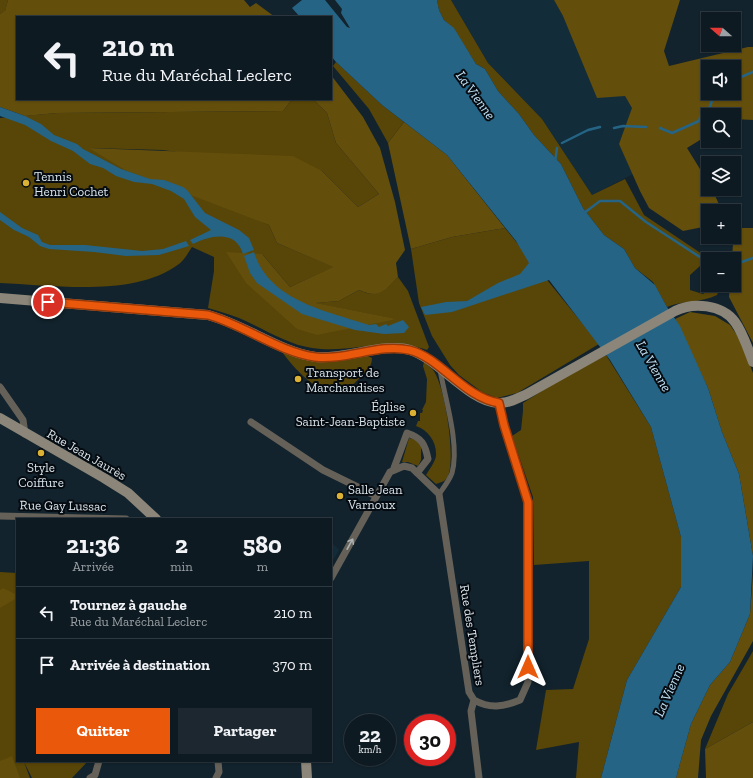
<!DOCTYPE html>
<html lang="fr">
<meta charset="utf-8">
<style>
:root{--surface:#0e1a22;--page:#1c272f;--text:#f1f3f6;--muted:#9ba1a5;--line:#2e3840;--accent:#ea580c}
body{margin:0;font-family:"Zilla Slab",serif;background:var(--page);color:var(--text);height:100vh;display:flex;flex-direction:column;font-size:15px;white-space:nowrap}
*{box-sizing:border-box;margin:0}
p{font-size:13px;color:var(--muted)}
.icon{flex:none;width:22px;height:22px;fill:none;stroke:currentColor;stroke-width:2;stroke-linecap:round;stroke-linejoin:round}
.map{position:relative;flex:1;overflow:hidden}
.panel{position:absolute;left:16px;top:518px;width:316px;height:244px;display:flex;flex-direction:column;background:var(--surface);border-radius:0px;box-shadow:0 1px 3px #0004,0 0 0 1px var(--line)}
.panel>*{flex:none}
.hud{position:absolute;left:16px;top:16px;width:316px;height:84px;border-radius:0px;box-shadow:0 1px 3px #0004,0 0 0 1px var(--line);background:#0e1a22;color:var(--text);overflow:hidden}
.needle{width:26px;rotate:290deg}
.controls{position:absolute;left:701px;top:12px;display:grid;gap:8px}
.controls a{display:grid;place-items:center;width:40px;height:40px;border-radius:0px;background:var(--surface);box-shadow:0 1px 3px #0004,0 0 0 1px var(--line);font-size:20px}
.speed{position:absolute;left:344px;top:714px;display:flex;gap:8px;font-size:20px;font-weight:700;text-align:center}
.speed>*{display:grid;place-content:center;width:52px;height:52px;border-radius:50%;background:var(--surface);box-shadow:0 1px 3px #0004,0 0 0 1px var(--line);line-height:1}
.speed small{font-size:10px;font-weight:400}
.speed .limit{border:6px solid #d22;background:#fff;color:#111}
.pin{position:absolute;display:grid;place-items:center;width:34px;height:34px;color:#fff;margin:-17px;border:2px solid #fff;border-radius:50%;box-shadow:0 1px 4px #0007}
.me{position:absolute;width:44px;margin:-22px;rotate:0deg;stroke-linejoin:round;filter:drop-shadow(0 0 3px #0008)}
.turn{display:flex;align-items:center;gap:14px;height:84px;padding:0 20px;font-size:18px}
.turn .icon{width:52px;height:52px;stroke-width:2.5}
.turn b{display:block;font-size:28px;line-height:34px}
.eta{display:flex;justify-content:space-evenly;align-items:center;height:68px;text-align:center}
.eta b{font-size:24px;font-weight:800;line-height:28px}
.cta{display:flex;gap:8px;margin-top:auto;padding:8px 20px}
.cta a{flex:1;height:46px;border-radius:0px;background:var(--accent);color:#fff;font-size:16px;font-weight:800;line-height:46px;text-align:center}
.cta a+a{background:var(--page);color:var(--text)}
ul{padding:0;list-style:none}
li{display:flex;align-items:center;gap:12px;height:52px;padding:0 20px;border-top:1px solid var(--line)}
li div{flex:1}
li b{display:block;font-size:15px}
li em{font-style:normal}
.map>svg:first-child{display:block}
.built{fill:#132c3a}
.green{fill:#584508}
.forest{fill:#634e0c;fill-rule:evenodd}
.water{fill:#256485}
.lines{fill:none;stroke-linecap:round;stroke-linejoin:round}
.stream{stroke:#256485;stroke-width:2.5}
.pedestrian{stroke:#656159;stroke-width:5}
.minor{stroke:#656159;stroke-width:7}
.secondary{stroke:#8b8679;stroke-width:10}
.oneway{stroke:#abb0b1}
.route-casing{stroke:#983908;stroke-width:10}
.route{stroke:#ea580c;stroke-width:7}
.poi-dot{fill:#dbb233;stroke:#050b10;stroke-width:1.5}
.labels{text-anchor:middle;stroke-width:4;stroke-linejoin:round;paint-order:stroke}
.poi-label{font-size:13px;fill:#d9e4eb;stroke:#050b10;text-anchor:start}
.street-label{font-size:13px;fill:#d9e4eb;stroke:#050b10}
.water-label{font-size:14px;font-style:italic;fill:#c0e1f6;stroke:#050b10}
</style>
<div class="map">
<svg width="753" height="778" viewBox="0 0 753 778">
<rect width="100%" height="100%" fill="#12232d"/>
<!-- built -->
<path class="built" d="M 451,0 L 554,0 L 563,16 L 625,96 L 633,108 L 619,144 L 633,174 L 592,195 L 542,119 L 488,63 Z
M 331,542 L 339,550 L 331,564 Z"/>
<!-- green -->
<path class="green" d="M 0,0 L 8,0 L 5,12 L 0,14 Z
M 437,0 L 451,0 L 488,63 L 542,119 L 592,195 L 625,179 L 644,215 L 708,258 L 708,262 L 700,266 L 690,275 L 690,290 L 703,294 L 714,285 L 721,285 L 717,295 C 701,303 684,300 667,307 L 653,282 L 635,268 L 624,249 L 604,235 L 583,208 L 561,164 L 534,135 L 519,114 L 498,91 L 485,69 L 476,64 L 454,29 L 444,20 L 439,10 Z
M 336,62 L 382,105 L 404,122 L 388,143 L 369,109 L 333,66 Z
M 292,99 L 313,99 L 327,113 L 336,143 L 379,194 L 358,207 L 322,171 L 162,150 L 90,148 L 269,225 L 277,243 L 334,267 L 290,287 L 262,254 L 297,329 L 395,319 L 314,303 L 339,301 L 359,290 C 380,299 383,291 398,277 L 408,291 L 429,347 L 427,350 C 386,336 352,354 312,348 C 288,345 262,328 239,318 C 229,314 218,311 208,308 L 214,271 L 214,257 L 192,247 C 188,253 185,259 179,264 C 134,298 53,285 0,283 L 0,118 L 57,113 L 283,111 Z
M 505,228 L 599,344 L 517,393 L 497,398 L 482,392 L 459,375 L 450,365 L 432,336 L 419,303 L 411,249 L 452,237 Z
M 280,349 L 289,353 L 368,356 L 372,358 C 372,367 366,372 360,378 C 353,384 346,393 337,393 C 317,395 289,363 280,349 Z
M 606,355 L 651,427 L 681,537 L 681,587 L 627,680 L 601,778 L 576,778 L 579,742 L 536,750 L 546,690 L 573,689 L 589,639 L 589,561 L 534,565 L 533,497 L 512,436 L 521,430 L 523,411 L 523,403 L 559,380 Z
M 424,362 C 427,365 431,367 433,370 C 445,385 456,458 448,476 C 446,481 442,482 436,484 L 426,475 C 429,470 435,462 436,456 C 437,442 428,430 416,426 L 418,421 L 420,421 L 420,413 L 422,413 L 423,410 L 422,410 L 426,402 L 427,379 L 423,366 Z
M 409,438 L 416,440 L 421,445 L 421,460 L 418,466 L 408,462 L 402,462 Z
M 0,572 L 17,573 L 17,761 L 88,761 L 72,778 L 32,778 L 24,762 L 30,778 L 0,778 Z
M 753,651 L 753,722 L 705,749 L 728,694 Z"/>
<!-- forest -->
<path class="forest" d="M 8,0 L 244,0 L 250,7 L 256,3 L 275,17 L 17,17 L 17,99 L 292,99 L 283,111 L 57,113 L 25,116 L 0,107 L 0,14 L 5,11 Z
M 554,0 L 680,0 L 664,51 L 669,66 L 748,47 L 753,47 L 753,120 L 734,119 L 734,115 L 708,115 L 708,135 L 687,148 L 708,182 L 708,189 L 712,189 L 722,211 L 708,211 L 708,226 L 683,231 L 649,208 L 640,191 L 619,144 L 632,108 L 625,96 L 597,98 L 563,16 ZM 708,67 L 734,67 L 734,93 L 708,93 Z
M 331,75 L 363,117 L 380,148 L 395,202 L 405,250 L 396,263 L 398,277 C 383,292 380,299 359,290 L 339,301 L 316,303 L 397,319 L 317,335 L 297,329 L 246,283 L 226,252 L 262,254 L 290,287 L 333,267 L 277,243 L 269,225 L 125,170 L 89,148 L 293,156 L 322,171 L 358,207 L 379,194 L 336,143 L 327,113 L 313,99 L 331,99 Z
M 404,122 L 447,155 L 505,228 L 452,237 L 411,249 L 388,143 Z
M 734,228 L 753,228 L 753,343 L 729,297 L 730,285 L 734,285 L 734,259 L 732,259 Z
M 690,312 L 715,316 L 730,325 L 741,341 L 753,373 L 753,556 L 739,474 L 722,432 L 708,388 L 675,319 Z
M 753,573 L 753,641 L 711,716 L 701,740 L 698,778 L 676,778 L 691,724 L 710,685 L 730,662 L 750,614 Z
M 3,588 L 17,595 L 17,598 L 0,608 L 0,590 Z
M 753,722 L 753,778 L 706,778 L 705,749 Z
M 12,756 L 20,778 L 0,778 L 0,761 Z"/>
<!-- water -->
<path class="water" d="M 302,0 L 325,0 L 347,27 L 350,28 L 341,13 L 342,9 L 335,0 L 437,0 L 439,10 L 444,20 L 454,28 L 476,64 L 485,69 L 498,91 L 519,114 L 534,135 L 561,164 L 583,208 L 604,235 L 624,249 L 635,268 L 655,285 L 667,307 L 680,326 L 708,388 L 722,432 L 739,474 L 753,556 L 750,614 L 730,662 L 710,685 L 691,724 L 676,778 L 601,778 L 627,680 L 681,587 L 681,537 L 651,427 L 610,360 L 549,280 L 452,312 L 425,315 L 421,307 L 446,302 L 467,301 L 498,283 L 520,274 L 529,263 L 516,241 L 447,155 L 382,105 L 336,62 L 331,56 L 331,17 L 300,17 L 292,8 Z
M 0,107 L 25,116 L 41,124 L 54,135 L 77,144 L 83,149 L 121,169 L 150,179 L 164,180 L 183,187 L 187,190 L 205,213 L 239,230 L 249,238 L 254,250 L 243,254 C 236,230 211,235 193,244 L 190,240 L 211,230 L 195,217 L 184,199 L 171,191 L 152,184 L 134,182 L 116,176 L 103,168 L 90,164 L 73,151 L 51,141 L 25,125 L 0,116 Z
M 0,212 L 22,228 L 38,235 L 42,242 L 50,245 L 85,245 L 142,251 L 163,249 L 186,241 L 189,246 L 159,255 L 126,256 L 94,252 L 49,249 L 40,246 L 29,237 L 14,230 L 0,220 Z
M 254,252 C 269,301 327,311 369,325 L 376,324 L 379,327 L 386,324 L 388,326 L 403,320 L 409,327 L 404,333 L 384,334 L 355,330 L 302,314 L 257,283 L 250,273 L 244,256 Z"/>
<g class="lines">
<!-- stream -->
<path class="stream" d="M 734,80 L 753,72
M 614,128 L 623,126 L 646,127
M 660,128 L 672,133 L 699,121 L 701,114 L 708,112 L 714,95 L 717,93
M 562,143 L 588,130 L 600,127
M 555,162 L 557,148
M 584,213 L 600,201 L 620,201 L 646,222 L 706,261
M 736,264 L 753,258"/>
<!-- pedestrian -->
<path class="pedestrian" d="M 439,494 C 444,487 449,481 452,473 C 460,445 445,398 440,370"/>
<!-- minor -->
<path class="minor" d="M 0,387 L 23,420 L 25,434
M 251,422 L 323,470 L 376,496
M 394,468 L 407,433 C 422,438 425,444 428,459 L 417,473
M 0,516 L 126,519
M 331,578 L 390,472 L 404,466 L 412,468 L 439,494 L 469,692 L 474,700 L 471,711 L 479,778
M 474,700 C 490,709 503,707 520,700 L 528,682 L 529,502 L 504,425 L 499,403
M 90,778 L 95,775 L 99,761
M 216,778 L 219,772 L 218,761"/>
<!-- secondary -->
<path class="secondary" d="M 0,298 L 208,315 C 243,324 282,353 316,357 C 344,360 385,342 410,350 C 439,359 468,401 498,403 C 508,404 518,398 527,394 L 675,311 C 693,302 722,304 735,322 C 743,333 748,349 753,362
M 0,418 L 104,478 L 128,493 L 156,519
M 306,761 L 307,778"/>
</g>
<!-- one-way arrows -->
<defs><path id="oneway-shaft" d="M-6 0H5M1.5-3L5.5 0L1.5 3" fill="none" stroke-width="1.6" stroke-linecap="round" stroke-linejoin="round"/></defs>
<use class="oneway" href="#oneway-shaft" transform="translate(350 544) rotate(-61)"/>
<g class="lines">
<!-- route casing -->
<g class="route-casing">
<path id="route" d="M 48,302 L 208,315 C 244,325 279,352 315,357 C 345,361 380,343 409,350 C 440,357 463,397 499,403 L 504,425 L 528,502 L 528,667"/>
</g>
<!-- route -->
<use href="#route" class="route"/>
</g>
<!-- markers -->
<g class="poi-dot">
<circle cx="26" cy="183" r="4"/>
<circle cx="298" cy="379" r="4"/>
<circle cx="413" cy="413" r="4"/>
<circle cx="41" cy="453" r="4"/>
<circle cx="340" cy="496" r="4"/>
</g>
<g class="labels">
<!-- poi labels -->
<g class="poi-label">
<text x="34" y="181">Tennis<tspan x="34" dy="15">Henri Cochet</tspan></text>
<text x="306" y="377">Transport de<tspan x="306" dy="15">Marchandises</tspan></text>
<text x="405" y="411" text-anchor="end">Église<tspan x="405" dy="15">Saint-Jean-Baptiste</tspan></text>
<text x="41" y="472" text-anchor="middle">Style<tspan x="41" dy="15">Coiffure</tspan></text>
<text x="348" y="494">Salle Jean<tspan x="348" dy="15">Varnoux</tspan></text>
</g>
<!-- street labels -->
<g class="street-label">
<text transform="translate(87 454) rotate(30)" y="5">Rue Jean Jaurès</text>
<text transform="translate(63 505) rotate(1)" y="5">Rue Gay Lussac</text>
<text transform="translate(473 635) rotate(81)" y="5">Rue des Templiers</text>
</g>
<!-- water labels -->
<g class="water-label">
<text transform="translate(476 95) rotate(54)" y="5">La Vienne</text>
<text transform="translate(654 366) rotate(60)" y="5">La Vienne</text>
<text transform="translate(669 690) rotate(-66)" y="5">La Vienne</text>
</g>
</g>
</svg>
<div class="controls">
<a><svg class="needle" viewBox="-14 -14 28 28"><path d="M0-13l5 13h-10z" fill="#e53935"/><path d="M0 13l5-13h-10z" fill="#9ba1a5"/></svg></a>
<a><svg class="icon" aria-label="sound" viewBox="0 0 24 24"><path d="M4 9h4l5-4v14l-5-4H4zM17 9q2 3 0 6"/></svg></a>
<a><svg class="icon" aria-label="search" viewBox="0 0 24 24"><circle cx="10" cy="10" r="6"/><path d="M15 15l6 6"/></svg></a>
<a><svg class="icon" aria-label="layers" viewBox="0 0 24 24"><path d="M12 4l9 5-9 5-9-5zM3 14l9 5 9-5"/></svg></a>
<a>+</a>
<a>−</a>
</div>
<div class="speed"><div>22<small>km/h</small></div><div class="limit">30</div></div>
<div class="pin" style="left:48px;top:302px;background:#d93025"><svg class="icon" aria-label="arrive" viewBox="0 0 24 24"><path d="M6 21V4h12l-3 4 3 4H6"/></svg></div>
<svg class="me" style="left:528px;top:667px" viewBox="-20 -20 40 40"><path d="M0-17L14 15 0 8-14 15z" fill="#ea580c" stroke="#fff" stroke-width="4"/></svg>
<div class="hud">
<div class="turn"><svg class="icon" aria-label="left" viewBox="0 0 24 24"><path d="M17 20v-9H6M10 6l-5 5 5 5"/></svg><div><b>210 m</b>Rue du Maréchal Leclerc</div></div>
</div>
<section class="panel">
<div class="eta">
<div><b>21:36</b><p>Arrivée</p></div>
<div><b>2</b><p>min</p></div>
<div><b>580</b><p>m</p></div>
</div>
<ul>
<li><svg class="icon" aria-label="left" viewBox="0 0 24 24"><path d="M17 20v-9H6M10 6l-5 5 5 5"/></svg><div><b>Tournez à gauche</b><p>Rue du Maréchal Leclerc</p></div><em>210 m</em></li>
<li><svg class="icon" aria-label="arrive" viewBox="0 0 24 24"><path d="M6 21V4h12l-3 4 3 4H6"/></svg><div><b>Arrivée à destination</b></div><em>370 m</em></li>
</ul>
<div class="cta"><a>Quitter</a><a>Partager</a></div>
</section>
</div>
